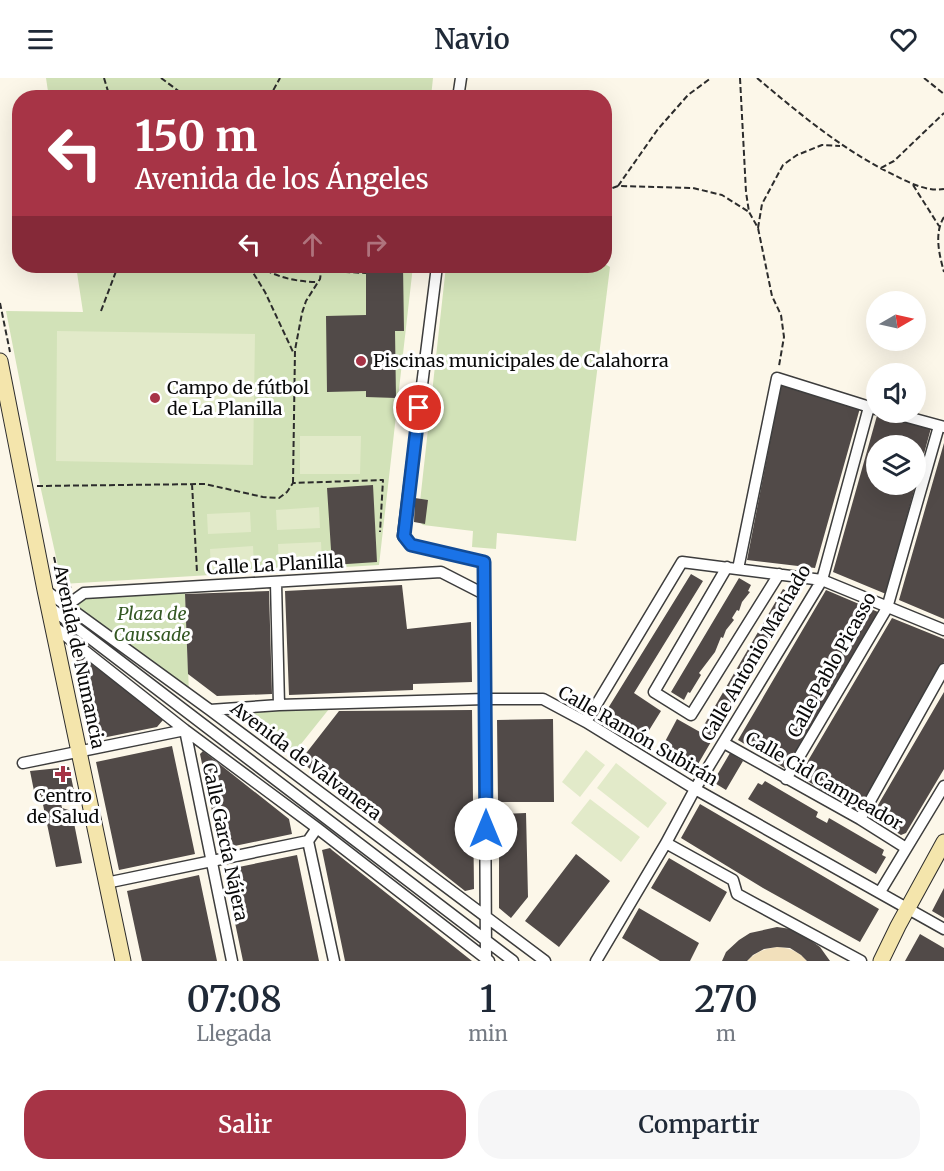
<!DOCTYPE html>
<html lang="es">
<meta charset="utf-8">
<style>
:root{--surface:#fff;--page:#f6f6f7;--text:#1f2937;--muted:#747a83;--accent:#a73446}
body{margin:0;font-family:Merriweather,serif;background:var(--page);color:var(--text);height:100vh;display:flex;flex-direction:column;font-size:22px;white-space:nowrap}
*{box-sizing:border-box;margin:0}
p{font-size:20px;color:var(--muted)}
.icon{flex:none;width:33px;height:33px;fill:none;stroke:currentColor;stroke-width:2;stroke-linecap:round;stroke-linejoin:round}
.map{position:relative;height:883px;overflow:hidden}
.side{display:flex;flex-direction:column;background:var(--surface);flex:1}
.side>*{flex:none}
.guide{position:absolute;left:12px;top:12px;width:600px;height:183px;border-radius:24px;box-shadow:0 6px 24px #0002;background:#a73446;color:#fff;overflow:hidden}
.needle{width:39px;rotate:81deg}
.buttons{position:absolute;left:866px;top:213px;display:grid;gap:12px}
.buttons a{display:grid;place-items:center;width:60px;height:60px;border-radius:50%;background:var(--surface);box-shadow:0 6px 24px #0002;font-size:30px}
.pin{position:absolute;display:grid;place-items:center;width:51px;height:51px;color:#fff;margin:-26px;border:3px solid #fff;border-radius:50%;box-shadow:0 2px 6px #0007}
.me{position:absolute;width:66px;margin:-33px;rotate:0deg;stroke-linejoin:round;filter:drop-shadow(0 0 4px #0008)}
.turn{display:flex;align-items:center;gap:21px;height:126px;padding:0 24px;font-size:27px}
.turn .icon{width:78px;height:78px;stroke-width:2.5}
.turn b{display:block;font-size:42px;line-height:51px}
.lanes{display:flex;align-items:center;height:57px;padding:0 24px;background:#0003;justify-content:center;gap:30px;direction:ltr}
.lanes .off{opacity:.35}
.eta{display:flex;justify-content:space-evenly;align-items:center;height:102px;text-align:center}
.eta b{font-size:36px;font-weight:600;line-height:42px}
.button{display:flex;gap:12px;margin-top:auto;padding:12px 24px}
.button a{flex:1;height:69px;border-radius:24px;background:var(--accent);color:#fff;font-size:24px;font-weight:600;line-height:69px;text-align:center}
.button a+a{background:var(--page);color:var(--text)}
header{display:flex;justify-content:space-between;align-items:center;height:78px;padding:0 24px;background:var(--surface);font-size:27px;font-weight:600}
.map>svg:first-child{display:block}
.green{fill:#d2e2b8}
.sand{fill:#f2e0bb}
.pitch{fill:#e2eac9}
.building{fill:#514a48;fill-rule:evenodd}
.lines{fill:none;stroke-linecap:round;stroke-linejoin:round}
.street-casing{stroke:#3d3d3d;stroke-width:13}
.secondary-casing{stroke:#2c2c2c;stroke-width:17}
.path{stroke:#2c2c2c;stroke-width:2;stroke-dasharray:6 3;stroke-linecap:butt}
.street{stroke:#fff;stroke-width:10}
.secondary{stroke:#f4e5ac;stroke-width:15}
.route-casing{stroke:#114b97;stroke-width:15}
.route{stroke:#1a73e8;stroke-width:10}
.poi-dot{fill:#a73446;stroke:#fff;stroke-width:2}
.labels{text-anchor:middle;stroke-width:6;stroke-linejoin:round;paint-order:stroke}
.poi-label{font-size:18px;fill:#0a0a0a;stroke:#fff;text-anchor:start}
.street-label{font-size:18px;fill:#0a0a0a;stroke:#fff}
.park-label{font-size:18px;font-style:italic;fill:#345823;stroke:#fff}
</style>
<header><svg class="icon" aria-label="menu" viewBox="0 0 24 24"><path d="M4 6h16M4 12h16M4 18h16"/></svg>Navio<svg class="icon" aria-label="heart" viewBox="0 0 24 24"><path d="M12 20l-8-8c-3-5 5-10 8-4 3-6 11-1 8 4z"/></svg></header>
<div class="map">
<svg width="944" height="883" viewBox="0 0 944 883">
<rect width="100%" height="100%" fill="#fcf7e9"/>
<!-- green -->
<path class="green" d="M 46,0 L 433,0 L 431,19 L 49,20 Z
M 605,186 L 610,189 L 576,463 L 497,455 L 496,471 L 472,469 L 473,453 L 423,447 L 418,442 L 446,188 Z
M 76,188 L 413,188 L 379,487 L 62,506 L 40,407 L 6,233 L 83,234 Z
M 185,509 L 189,617 L 66,528 L 84,515 Z
M 329,631 L 293,676 L 237,632 Z"/>
<!-- sand -->
<path class="sand" d="M 777,869 C 790,870 798,873 807,883 L 747,883 C 756,874 764,871 777,869 Z"/>
<!-- pitch -->
<path class="pitch" d="M 57,253 L 255,256 L 253,387 L 56,383 Z
M 300,358 L 361,358 L 360,396 L 300,396 Z
M 319,429 L 320,450 L 277,452 L 276,432 Z
M 250,434 L 251,454 L 208,456 L 207,436 Z
M 321,464 L 322,484 L 279,486 L 278,466 Z
M 253,468 L 254,488 L 211,491 L 210,471 Z
M 586,672 L 605,687 L 580,719 L 562,704 Z
M 616,685 L 667,725 L 648,750 L 597,710 Z
M 590,721 L 640,759 L 621,784 L 571,745 Z"/>
<!-- building -->
<path class="building" d="M 366,188 L 403,188 L 404,253 L 395,253 L 396,320 L 366,319 L 366,313 L 327,314 L 326,238 L 366,237 Z
M 781,307 L 860,330 L 815,490 L 747,482 Z
M 878,334 L 931,350 L 886,516 L 833,494 ZM 876,368 L 915,368 L 915,406 L 876,406 Z
M 944,365 L 944,541 L 899,522 Z
M 373,407 L 377,484 L 332,487 L 327,410 Z
M 415,420 L 428,422 L 425,446 L 414,444 Z
M 691,496 L 703,503 L 634,615 L 661,633 L 643,662 L 602,640 Z
M 739,500 L 751,507 L 748,513 L 750,514 L 742,524 L 739,533 L 737,532 L 732,540 L 734,542 L 726,552 L 723,560 L 721,559 L 715,574 L 699,595 L 701,597 L 690,615 L 688,614 L 684,622 L 671,614 Z
M 402,507 L 407,551 L 471,544 L 472,604 L 413,606 L 413,612 L 289,617 L 285,513 Z
M 783,511 L 796,518 L 694,693 L 660,673 L 677,641 L 700,654 Z
M 826,512 L 878,534 L 786,691 L 738,662 Z
M 269,513 L 272,616 L 217,618 L 188,596 L 185,516 Z
M 892,540 L 944,561 L 944,584 L 858,733 L 799,698 Z
M 80,577 L 119,607 L 163,642 L 157,649 L 92,662 L 76,583 Z
M 944,614 L 944,691 L 906,755 L 901,757 L 871,739 Z
M 472,632 L 474,811 L 465,813 L 300,683 L 339,633 Z
M 553,641 L 554,724 L 498,724 L 497,642 Z
M 172,668 L 195,776 L 119,792 L 96,684 Z
M 203,673 L 289,741 L 292,756 L 220,771 L 200,676 Z
M 730,675 L 743,683 L 726,712 L 713,704 Z
M 69,689 L 74,713 L 59,716 L 62,730 L 75,734 L 73,740 L 82,785 L 56,789 L 41,717 L 35,718 L 30,693 Z
M 765,703 L 818,734 L 816,739 L 827,745 L 829,740 L 884,772 L 882,777 L 886,779 L 876,796 L 748,721 L 758,705 L 762,707 Z
M 700,726 L 879,831 L 860,864 L 763,810 L 681,760 Z
M 526,735 L 528,819 L 511,840 L 499,830 L 499,736 Z
M 330,770 L 332,772 L 472,883 L 345,883 L 322,772 Z
M 576,776 L 610,803 L 559,869 L 525,843 Z
M 297,777 L 319,883 L 243,883 L 224,792 Z
M 669,780 L 727,814 L 710,844 L 651,810 Z
M 199,797 L 217,883 L 142,883 L 127,813 Z
M 944,810 L 944,840 L 932,833 Z
M 639,830 L 699,865 L 690,883 L 660,883 L 622,860 Z
M 777,849 L 791,851 L 799,854 L 820,869 L 830,883 L 807,883 L 801,877 L 790,870 L 777,869 L 764,871 L 753,877 L 747,883 L 722,883 L 726,874 L 739,862 L 750,855 Z
M 920,856 L 944,870 L 944,883 L 905,883 Z"/>
<g class="lines">
<!-- street casing -->
<g class="street-casing">
<path id="street" d="M 458,20 L 461,0
M 437,188 L 403,458 L 411,467 L 484,484 L 486,883
M 889,334 L 944,349
M 727,489 L 654,614 L 691,637 L 779,496
M 738,491 L 777,300 L 876,331
M 276,505 L 279,627
M 45,512 L 210,632 L 545,883
M 48,528 L 513,883
M 66,528 L 84,515 L 441,494 L 484,516
M 52,547 L 185,652 L 317,750 L 489,883
M 210,632 L 279,627 L 486,621 L 543,621 L 586,644 L 695,711 L 944,851
M 586,644 L 682,484 L 822,502 L 944,552
M 724,665 L 860,741 L 906,770
M 23,685 L 185,652 L 232,883
M 786,701 L 887,530 L 939,348
M 860,741 L 944,591
M 308,763 L 334,883
M 666,765 L 733,802 L 737,816 L 861,883
M 106,805 L 308,763 L 317,750
M 880,814 L 944,708
M 596,883 L 666,765 L 695,711 L 822,502 L 869,329"/>
</g>
<!-- secondary casing -->
<g class="secondary-casing">
<path id="secondary" d="M 0,283 L 45,512 L 123,883
M 881,883 L 898,848 L 944,764"/>
</g>
<!-- path -->
<path class="path" d="M 104,0 L 110,20
M 161,0 L 188,20
M 740,0 L 746,114 L 749,134 L 758,150 L 772,218 L 781,237 L 784,259 L 779,288
M 757,0 C 801,37 844,73 896,98 C 910,105 928,114 944,111
M 924,0 L 944,16
M 269,20 L 280,0
M 299,20 L 346,18
M 881,90 L 894,83 L 944,35
M 913,107 L 939,148
M 618,108 L 658,51 L 688,17 L 711,0
M 604,113 L 618,108 L 693,110 L 722,117 L 749,134
M 944,139 C 934,155 939,176 944,194
M 758,150 L 762,126 L 783,87 L 797,77 L 822,67 L 840,68
M 249,188 L 265,214 L 294,276
M 258,188 C 276,199 296,204 318,204
M 337,188 L 346,194 L 366,195
M 0,225 L 10,274
M 101,233 L 118,188
M 293,405 L 295,272 L 302,235 L 306,223 L 320,201 L 322,188
M 192,406 L 197,494
M 37,408 L 205,406 L 263,419 L 279,420 L 287,414 L 293,405 L 383,402 L 380,454
M 54,479 L 61,510 L 74,509"/>
<!-- street -->
<use href="#street" class="street"/>
<!-- secondary -->
<use href="#secondary" class="secondary"/>
</g>
<g class="lines">
<!-- route casing -->
<g class="route-casing">
<path id="route" d="M 419,330 L 404,458 L 411,467 L 484,484 L 486,751"/>
</g>
<!-- route -->
<use href="#route" class="route"/>
</g>
<!-- markers -->
<g class="poi-dot">
<circle cx="361" cy="283" r="6"/>
<circle cx="155" cy="320" r="6"/>
<path d="M60 687h6v6h6v6h-6v6h-6v-6h-6v-6h6z"/>
</g>
<g class="labels">
<!-- poi labels -->
<g class="poi-label">
<text x="373" y="289">Piscinas municipales de Calahorra</text>
<text x="167" y="316">Campo de fútbol<tspan x="167" dy="21">de La Planilla</tspan></text>
<text x="63" y="724" text-anchor="middle">Centro<tspan x="63" dy="21">de Salud</tspan></text>
</g>
<!-- street labels -->
<g class="street-label">
<text transform="translate(275 487) rotate(-3)" y="6">Calle La Planilla</text>
<text transform="translate(756 575) rotate(-60)" y="6">Calle Antonio Machado</text>
<text transform="translate(79 579) rotate(78)" y="6">Avenida de Numancia</text>
<text transform="translate(832 587) rotate(-61)" y="6">Calle Pablo Picasso</text>
<text transform="translate(638 658) rotate(30)" y="6">Calle Ramón Subirán</text>
<text transform="translate(306 683) rotate(37)" y="6">Avenida de Valvanera</text>
<text transform="translate(824 703) rotate(30)" y="6">Calle Cid Campeador</text>
<text transform="translate(225 764) rotate(78)" y="6">Calle García Nájera</text>
</g>
<!-- park labels -->
<g class="park-label">
<text x="152" y="542">Plaza de<tspan x="152" dy="21">Caussade</tspan></text>
</g>
</g>
</svg>
<div class="buttons">
<a><svg class="needle" viewBox="-14 -14 28 28"><path d="M0-13l5 13h-10z" fill="#e53935"/><path d="M0 13l5-13h-10z" fill="#747a83"/></svg></a>
<a><svg class="icon" aria-label="sound" viewBox="0 0 24 24"><path d="M4 9h4l5-4v14l-5-4H4zM17 9q2 3 0 6"/></svg></a>
<a><svg class="icon" aria-label="layers" viewBox="0 0 24 24"><path d="M12 4l9 5-9 5-9-5zM3 14l9 5 9-5"/></svg></a>
</div>
<div class="pin" style="left:419px;top:330px;background:#d93025"><svg class="icon" aria-label="arrive" viewBox="0 0 24 24"><path d="M6 21V4h12l-3 4 3 4H6"/></svg></div>
<svg class="me" style="left:486px;top:751px" viewBox="-20 -20 40 40"><circle r="19" fill="#fff"/><path d="M0-13L10 11 0 6-10 11z" fill="#1a73e8"/></svg>
<div class="guide">
<div class="turn"><svg class="icon" aria-label="left" viewBox="0 0 24 24"><path d="M17 20v-9H6M10 6l-5 5 5 5"/></svg><div><b>150 m</b>Avenida de los Ángeles</div></div>
<div class="lanes"><svg class="icon" aria-label="left" viewBox="0 0 24 24"><path d="M17 20v-9H6M10 6l-5 5 5 5"/></svg><svg class="icon off" aria-label="ahead" viewBox="0 0 24 24"><path d="M12 20V5M6 11l6-6 6 6"/></svg><svg class="icon off" aria-label="right" viewBox="0 0 24 24"><path d="M7 20v-9h11M14 6l5 5-5 5"/></svg></div>
</div>
</div>
<section class="side">
<div class="eta">
<div><b>07:08</b><p>Llegada</p></div>
<div><b>1</b><p>min</p></div>
<div><b>270</b><p>m</p></div>
</div>
<div class="button"><a>Salir</a><a>Compartir</a></div>
</section>
